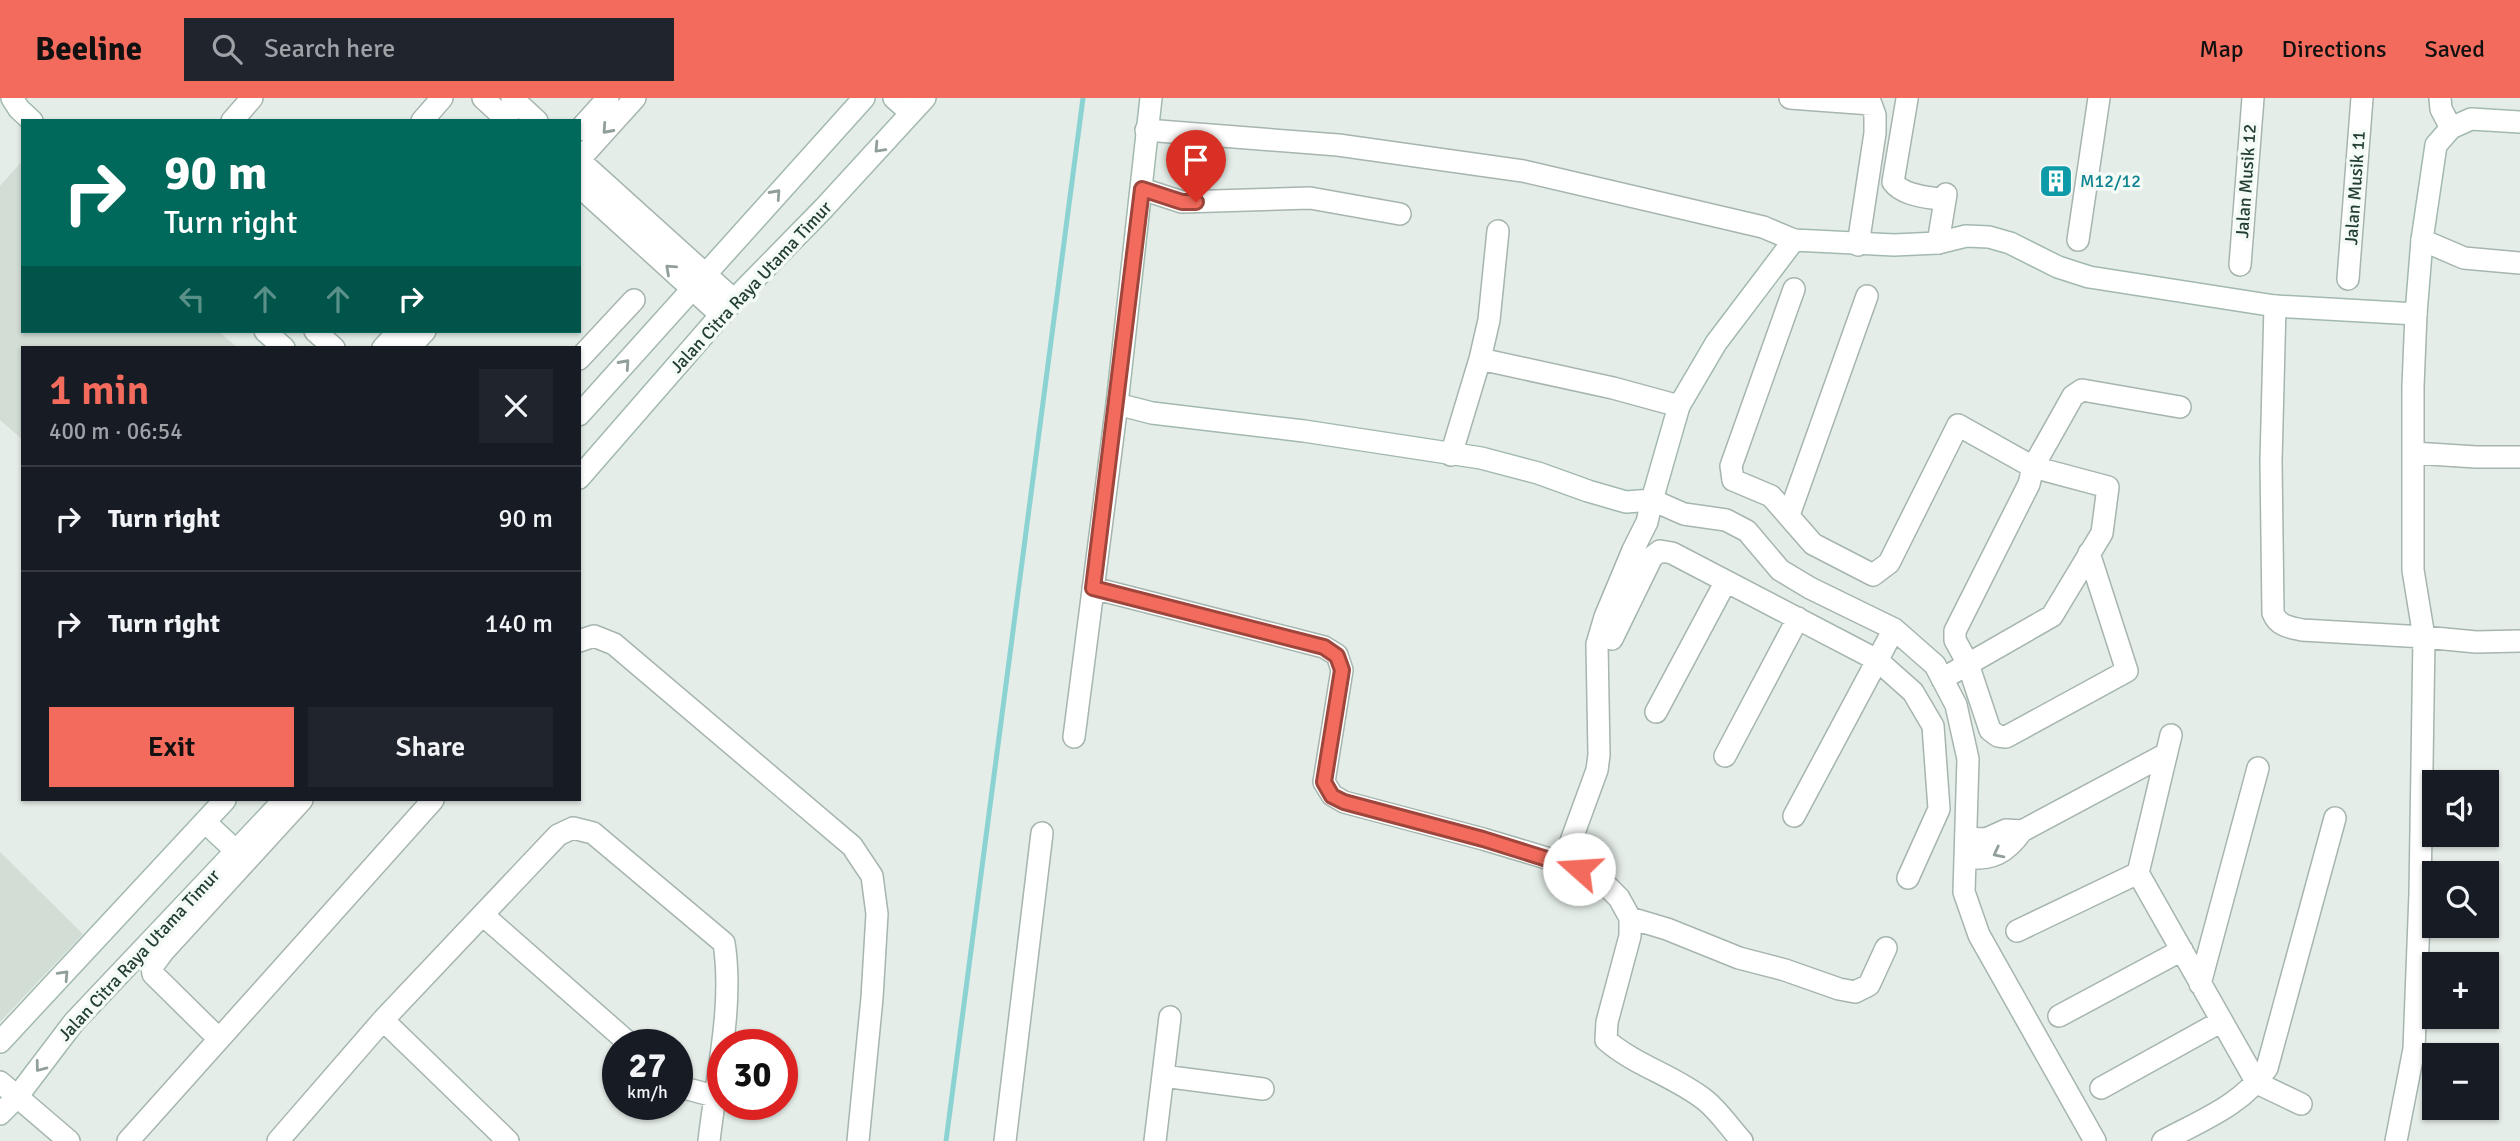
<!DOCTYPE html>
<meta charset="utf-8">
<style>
:root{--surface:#171b24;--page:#20242c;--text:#f1f3f6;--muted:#9ea1a6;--line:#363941;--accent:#f36b5c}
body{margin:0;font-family:Signika,sans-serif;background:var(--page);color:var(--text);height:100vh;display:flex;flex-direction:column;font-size:26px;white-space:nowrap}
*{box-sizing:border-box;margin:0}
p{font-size:23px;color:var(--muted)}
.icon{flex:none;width:38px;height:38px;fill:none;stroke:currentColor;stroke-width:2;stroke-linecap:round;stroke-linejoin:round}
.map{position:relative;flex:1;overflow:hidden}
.sheet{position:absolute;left:21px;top:248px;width:560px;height:455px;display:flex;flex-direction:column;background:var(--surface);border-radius:0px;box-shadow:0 2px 5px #0004}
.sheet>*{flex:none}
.hud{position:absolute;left:21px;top:21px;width:560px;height:214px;border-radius:0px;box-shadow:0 2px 5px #0004;background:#00695c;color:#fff;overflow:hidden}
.tools{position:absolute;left:2422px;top:672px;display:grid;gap:14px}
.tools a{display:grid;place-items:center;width:77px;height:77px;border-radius:0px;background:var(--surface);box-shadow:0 2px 5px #0004;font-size:35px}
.speed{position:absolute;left:602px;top:931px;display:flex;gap:14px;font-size:35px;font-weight:700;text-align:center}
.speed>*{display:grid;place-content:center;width:91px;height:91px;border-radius:50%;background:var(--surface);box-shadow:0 2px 5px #0004;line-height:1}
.speed small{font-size:18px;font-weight:400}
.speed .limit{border:10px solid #d22;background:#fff;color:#111}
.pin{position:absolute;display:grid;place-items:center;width:60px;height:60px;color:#fff;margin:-72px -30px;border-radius:50% 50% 50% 0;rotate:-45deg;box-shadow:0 0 7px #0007}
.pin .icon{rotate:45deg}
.me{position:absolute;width:77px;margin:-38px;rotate:289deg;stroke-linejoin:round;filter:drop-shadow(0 0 5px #0008)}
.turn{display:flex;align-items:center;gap:24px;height:147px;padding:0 28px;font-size:32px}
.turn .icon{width:91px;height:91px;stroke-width:2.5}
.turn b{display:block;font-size:49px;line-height:60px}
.lanes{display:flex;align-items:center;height:66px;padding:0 28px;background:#0003;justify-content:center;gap:35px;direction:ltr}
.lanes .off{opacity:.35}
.round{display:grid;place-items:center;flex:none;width:74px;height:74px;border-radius:0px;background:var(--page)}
.headline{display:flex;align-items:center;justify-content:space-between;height:119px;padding:0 28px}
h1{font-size:42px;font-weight:600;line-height:52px;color:var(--accent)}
.cta{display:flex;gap:14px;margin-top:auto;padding:14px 28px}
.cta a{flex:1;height:80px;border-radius:0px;background:var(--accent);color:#111;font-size:28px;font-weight:600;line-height:80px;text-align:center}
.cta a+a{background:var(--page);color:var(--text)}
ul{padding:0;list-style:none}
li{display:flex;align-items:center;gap:21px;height:105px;padding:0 28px;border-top:2px solid var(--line)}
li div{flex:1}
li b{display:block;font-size:26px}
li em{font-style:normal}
header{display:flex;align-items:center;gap:42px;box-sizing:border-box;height:98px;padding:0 35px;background:var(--accent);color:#111}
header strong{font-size:33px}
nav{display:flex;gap:38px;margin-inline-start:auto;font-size:24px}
.search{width:490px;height:63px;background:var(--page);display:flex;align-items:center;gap:18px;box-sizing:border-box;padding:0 24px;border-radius:0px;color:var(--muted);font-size:26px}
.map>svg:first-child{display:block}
.built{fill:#d2ddd6}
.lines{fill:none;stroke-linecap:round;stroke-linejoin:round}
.stream{stroke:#8bd2d2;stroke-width:5}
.street-casing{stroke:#a6b5ae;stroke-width:24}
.secondary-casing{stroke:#a2b9ae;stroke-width:24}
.street{stroke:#fff;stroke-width:21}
.secondary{stroke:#fff;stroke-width:21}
.oneway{stroke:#919f99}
.route-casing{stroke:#9e463c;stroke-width:18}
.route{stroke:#f36b5c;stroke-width:12}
.labels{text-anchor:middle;stroke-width:7;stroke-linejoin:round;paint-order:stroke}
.culture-label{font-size:18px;fill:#0d838f;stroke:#f4faf6;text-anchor:start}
.street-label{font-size:18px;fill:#233f33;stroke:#f4faf6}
</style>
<header>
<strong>Beeline</strong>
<div class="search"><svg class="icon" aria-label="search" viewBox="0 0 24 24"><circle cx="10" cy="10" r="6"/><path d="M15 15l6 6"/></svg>Search here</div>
<nav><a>Map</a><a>Directions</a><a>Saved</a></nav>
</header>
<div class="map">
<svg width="2520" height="1043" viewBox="0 0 2520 1043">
<rect width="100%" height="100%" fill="#e4ede8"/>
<!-- built -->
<path class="built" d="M 23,62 L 23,233 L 218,233 L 238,250 L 23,250 L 23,342 L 0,322 L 0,88 Z
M 0,754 L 83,836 L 0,924 Z"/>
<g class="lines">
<!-- stream -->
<path class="stream" d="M 946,1043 L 1083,0"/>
<!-- street casing -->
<g class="street-casing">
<path id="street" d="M 483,0 L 508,23
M 512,0 L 537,23
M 1790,0 L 1871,6 L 1875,17 L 1875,35 L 1858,147
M 2440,0 L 2441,11 L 2451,30
M 1907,1 L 1893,84 C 1903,98 1928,99 1944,102
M 232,23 L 252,0
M 422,23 L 442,0
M 579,32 L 608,0
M 1146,32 L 1338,47 L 1523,73 L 1763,129 L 1794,142
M 579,62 L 734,202
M 579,62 L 635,0
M 579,88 L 721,217
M 1142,91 L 1182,104 L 1310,100 L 1400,116
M 2078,142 L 2099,0
M 2422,142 L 2464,160 L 2520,165
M 1938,145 L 1946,96
M 2240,167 L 2253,0
M 2348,181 L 2362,0
M 1794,191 L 1731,368 L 1733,382 L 1771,398 L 1813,446 L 1873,477 L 1889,465 L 1958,327 L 2033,369 L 2108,389 L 2102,435 L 2052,518 L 1942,581
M 2275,208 L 2271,363 L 2273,515 C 2278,528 2289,529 2302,532 L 2424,539 L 2476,544 L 2520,543
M 315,233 L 334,250
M 383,250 L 399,233
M 409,250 L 425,233
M 579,261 L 634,202
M 1480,261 L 1613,290 L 1679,308
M 2414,355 L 2476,359 L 2520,359
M 1451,357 L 1480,261 L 1489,222 L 1498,133
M 1789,417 L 1867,198
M 2089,455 L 2127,573 L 2006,639 L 1998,638 L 1990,632 L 1968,566 L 1955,542 L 1955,533 L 2029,386 L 2033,369 L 2073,298 L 2082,292 L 2180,309
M 1093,490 L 1324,549 L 1337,557 L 1342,572 L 1324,684 L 1332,697 L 1344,704 L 1483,741 L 1563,765 L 1594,777 L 1608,789 L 1619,800 L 1630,820 L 1630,838 L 1607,924 L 1606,942 C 1636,968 1673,977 1705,1002 C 1719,1013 1730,1030 1742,1043
M 1612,541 L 1652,459 L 1660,453 L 1672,455 L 1877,562 L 1913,594 L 1933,628 L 1939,711 L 1908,780
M 579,543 L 594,538 L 614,546 L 852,748 L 872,778 L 877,816 L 872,900 L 858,1043
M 1656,614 L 1726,483
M 2171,637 L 2138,775 L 2257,985 L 2301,1006
M 1074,639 L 1117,306
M 1725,658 L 1798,520
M 1794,718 L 1894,531
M 1966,740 L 1986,741 L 2006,732 L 2022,733
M 1965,760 C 1993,762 2006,755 2022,733 L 2166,656
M 1563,765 L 1597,672 L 1599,657 L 1597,546 L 1605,519 L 1633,452 L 1647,424 L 1652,402 L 1684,416 L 1726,422 L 1747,433 L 1780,472 L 1810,490 L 1894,531 L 1935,567 L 1956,607 L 1968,661 L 1964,794 L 1979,837 L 2095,1043
M 484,818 L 631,947
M 1630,820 L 1667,831 L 1739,860 L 1785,872 L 1839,891 L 1855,894 L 1869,887 L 1886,850
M 2017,833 L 2138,775
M 2200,886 L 2258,670
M 2059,918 L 2182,852
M 383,922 L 508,1043
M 219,941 L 153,876 L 152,869 L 163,854 L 302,702
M 1163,978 L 1263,991
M 0,984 L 69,1043
M 677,986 L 684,990 L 714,998
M 2101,990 L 2222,923
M 128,1043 L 433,702
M 278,1043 L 383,922 L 558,737 L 573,730 L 593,735 L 724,845 C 734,908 716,980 709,1043
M 1005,1043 L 1042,735
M 1155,1043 L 1170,919
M 2163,1043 C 2200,1023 2243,1007 2267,970 L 2335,720
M 2396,1043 L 2414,951 L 2420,796 L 2424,539 L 2413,472 L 2413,288 L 2416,216"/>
</g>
<!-- secondary casing -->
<g class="secondary-casing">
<path id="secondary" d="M 12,0 L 19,11 L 32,23
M 894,0 L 911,15
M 1151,0 L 1117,306 L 1152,315 L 1304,333 L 1481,360 L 1538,375 L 1588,393 L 1626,404 L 1652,402 L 1679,308 L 1716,245 L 1794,142 L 1894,147 L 1938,145 L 1966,138 L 1989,139 L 2010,145 L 2058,169 L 2089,179 L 2275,208 L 2416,216 L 2422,142 L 2436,47 L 2451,30 L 2471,21 L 2520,24
M 265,233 L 284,250
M 579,317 L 864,0
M 579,380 L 734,202 L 824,110 L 925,0
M 205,724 L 236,753
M 0,944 L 225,702
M 0,1016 L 17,999 L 74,924 L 284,702"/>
</g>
<!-- street -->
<use href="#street" class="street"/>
<!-- secondary -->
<use href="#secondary" class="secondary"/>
</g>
<!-- one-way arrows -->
<defs><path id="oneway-chevron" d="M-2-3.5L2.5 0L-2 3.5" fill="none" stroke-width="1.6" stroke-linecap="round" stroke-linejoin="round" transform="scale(1.75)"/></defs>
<g class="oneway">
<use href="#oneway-chevron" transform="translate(607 31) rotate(132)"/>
<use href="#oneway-chevron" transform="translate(879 50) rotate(133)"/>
<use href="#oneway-chevron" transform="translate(776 96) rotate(-48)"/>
<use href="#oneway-chevron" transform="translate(670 171) rotate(-138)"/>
<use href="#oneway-chevron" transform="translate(625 266) rotate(-48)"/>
<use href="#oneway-chevron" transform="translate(1998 755) rotate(153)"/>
<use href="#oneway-chevron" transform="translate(64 877) rotate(-47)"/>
<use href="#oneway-chevron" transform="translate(40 969) rotate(127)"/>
</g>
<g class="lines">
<!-- route casing -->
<g class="route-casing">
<path id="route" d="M 1196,104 L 1182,104 L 1142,91 L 1093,490 L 1324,549 L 1337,558 L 1342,572 L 1324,684 L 1332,698 L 1344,704 L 1483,741 L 1579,771"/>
</g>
<!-- route -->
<use href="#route" class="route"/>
</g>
<!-- icons -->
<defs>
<g id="building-square" transform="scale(1.75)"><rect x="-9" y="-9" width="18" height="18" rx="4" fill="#0f9aa8" stroke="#f4faf6"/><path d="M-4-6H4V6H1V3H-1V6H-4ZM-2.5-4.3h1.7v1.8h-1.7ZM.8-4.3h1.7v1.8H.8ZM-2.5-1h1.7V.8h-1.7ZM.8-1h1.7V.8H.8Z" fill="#fff"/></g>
</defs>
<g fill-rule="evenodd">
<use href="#building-square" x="2056" y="83"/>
</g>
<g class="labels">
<!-- culture labels -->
<g class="culture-label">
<text x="2080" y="89">M12/12</text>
</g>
<!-- street labels -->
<g class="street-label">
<text transform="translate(2246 83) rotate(-86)" y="6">Jalan Musik 12</text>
<text transform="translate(2355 90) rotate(-86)" y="6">Jalan Musik 11</text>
<text transform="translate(751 189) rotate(-47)" y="6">Jalan Citra Raya Utama Timur</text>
<text transform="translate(139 857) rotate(-47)" y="6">Jalan Citra Raya Utama Timur</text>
</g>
</g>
</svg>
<div class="tools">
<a><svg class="icon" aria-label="sound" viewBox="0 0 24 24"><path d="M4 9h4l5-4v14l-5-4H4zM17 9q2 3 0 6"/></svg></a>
<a><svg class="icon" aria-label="search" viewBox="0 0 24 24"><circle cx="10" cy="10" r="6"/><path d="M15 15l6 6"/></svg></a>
<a>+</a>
<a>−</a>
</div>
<div class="speed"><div>27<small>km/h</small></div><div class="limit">30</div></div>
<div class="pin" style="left:1196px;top:104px;background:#d93025"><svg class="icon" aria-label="arrive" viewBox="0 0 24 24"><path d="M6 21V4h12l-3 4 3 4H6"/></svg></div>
<svg class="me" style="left:1579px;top:771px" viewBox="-20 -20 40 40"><circle r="19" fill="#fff"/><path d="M0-13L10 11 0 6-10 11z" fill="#f36b5c"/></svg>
<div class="hud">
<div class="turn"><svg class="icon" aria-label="right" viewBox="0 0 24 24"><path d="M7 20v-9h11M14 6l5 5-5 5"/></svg><div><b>90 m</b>Turn right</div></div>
<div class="lanes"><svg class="icon off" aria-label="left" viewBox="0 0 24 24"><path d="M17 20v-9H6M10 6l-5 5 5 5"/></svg><svg class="icon off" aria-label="ahead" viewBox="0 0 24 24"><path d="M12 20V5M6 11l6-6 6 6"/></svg><svg class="icon off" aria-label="ahead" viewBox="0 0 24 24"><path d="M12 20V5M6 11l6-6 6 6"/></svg><svg class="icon" aria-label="right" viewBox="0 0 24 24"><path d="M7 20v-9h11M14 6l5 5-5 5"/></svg></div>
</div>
<section class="sheet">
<div class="headline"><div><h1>1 min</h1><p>400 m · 06:54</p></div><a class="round"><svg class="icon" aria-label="close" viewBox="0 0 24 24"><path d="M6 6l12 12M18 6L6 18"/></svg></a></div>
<ul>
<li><svg class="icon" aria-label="right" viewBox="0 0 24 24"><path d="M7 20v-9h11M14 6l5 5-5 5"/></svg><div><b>Turn right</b></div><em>90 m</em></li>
<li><svg class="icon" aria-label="right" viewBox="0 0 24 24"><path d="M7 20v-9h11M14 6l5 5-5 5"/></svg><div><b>Turn right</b></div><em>140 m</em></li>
</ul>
<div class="cta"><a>Exit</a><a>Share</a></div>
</section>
</div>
